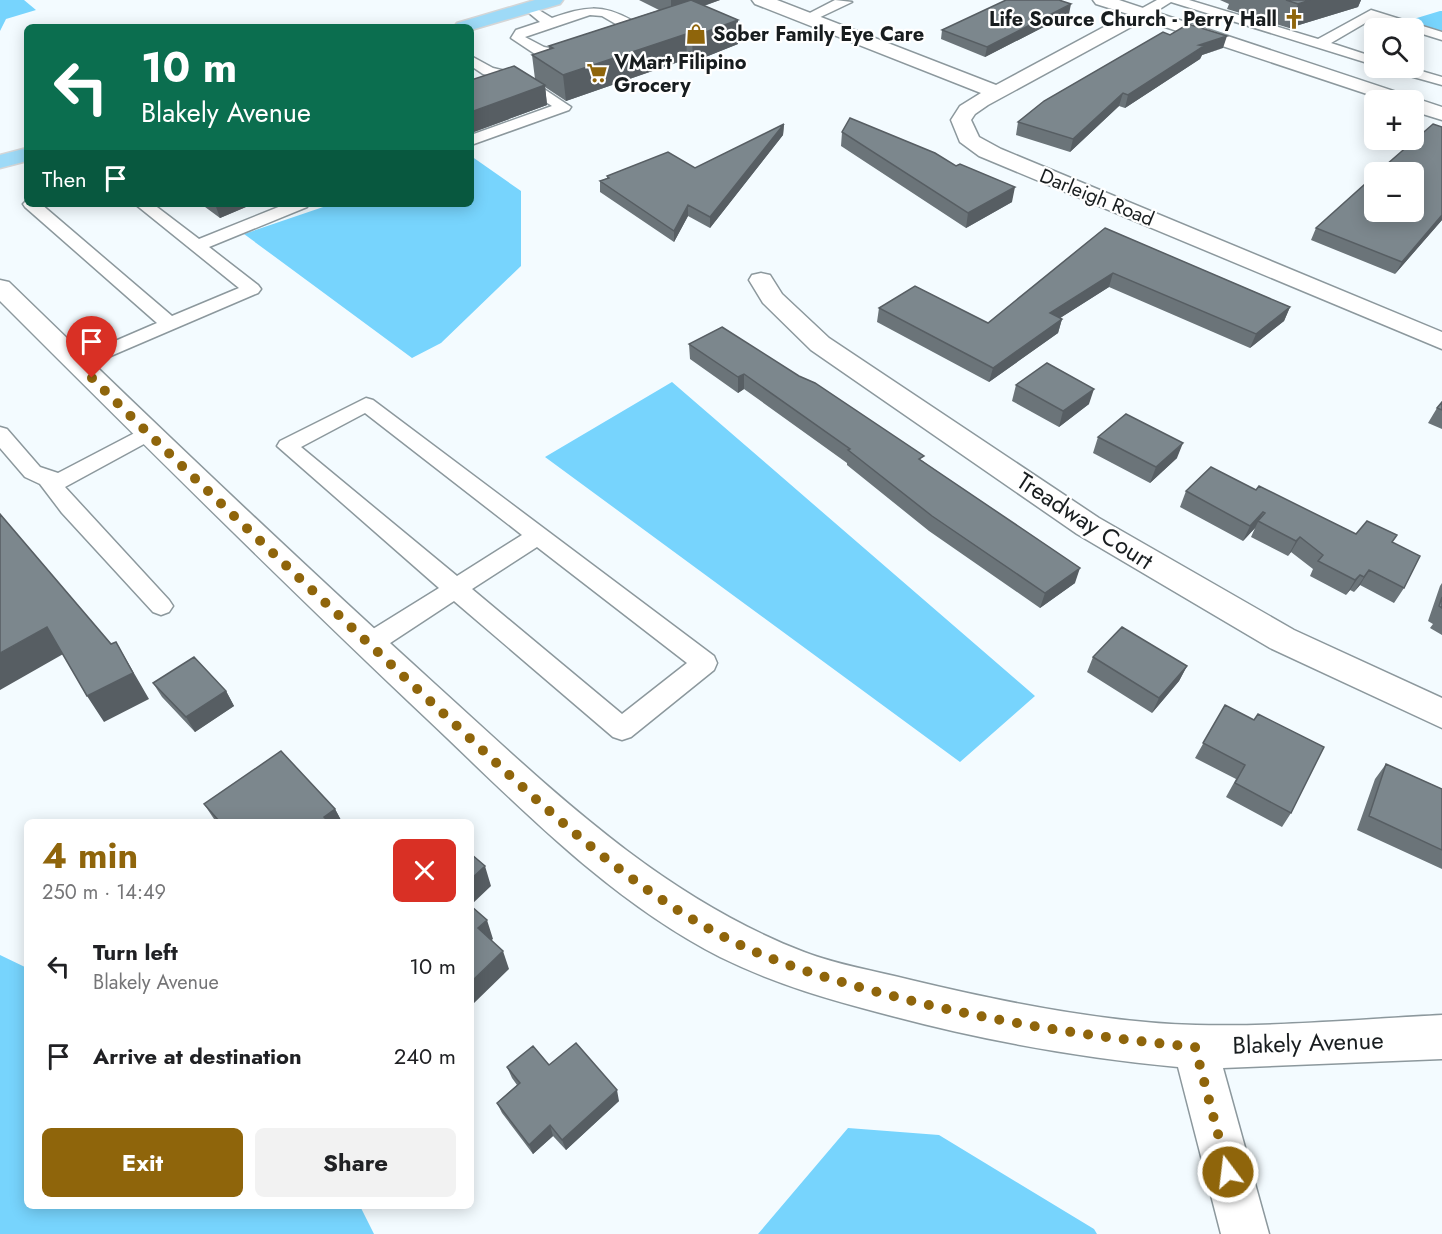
<!DOCTYPE html>
<meta charset="utf-8">
<style>
:root{--surface:#fff;--page:#f2f2f2;--text:#202124;--muted:#757577;--accent:#8f650b}
body{margin:0;font-family:Jost,sans-serif;background:var(--page);color:var(--text);height:100vh;display:flex;flex-direction:column;font-size:22px;white-space:nowrap}
*{box-sizing:border-box;margin:0}
p{font-size:20px;color:var(--muted)}
.icon{flex:none;width:33px;height:33px;fill:none;stroke:currentColor;stroke-width:2;stroke-linecap:round;stroke-linejoin:round}
.map{position:relative;flex:1;overflow:hidden}
.details{position:absolute;left:24px;top:819px;width:450px;height:390px;display:flex;flex-direction:column;background:var(--surface);border-radius:9px;box-shadow:0 3px 15px #0003}
.details>*{flex:none}
.hud{position:absolute;left:24px;top:24px;width:450px;height:183px;border-radius:9px;box-shadow:0 3px 15px #0003;background:#0b6e4f;color:#fff;overflow:hidden}
.fabs{position:absolute;left:1364px;top:18px;display:grid;gap:12px}
.fabs a{display:grid;place-items:center;width:60px;height:60px;border-radius:9px;background:var(--surface);box-shadow:0 3px 15px #0003;font-size:30px}
.pin{position:absolute;display:grid;place-items:center;width:51px;height:51px;color:#fff;margin:-62px -26px;border-radius:50% 50% 50% 0;rotate:-45deg;box-shadow:0 0 6px #0007}
.pin .icon{rotate:45deg}
.me{position:absolute;width:66px;margin:-33px;rotate:345deg;stroke-linejoin:round;filter:drop-shadow(0 0 4px #0008)}
.turn{display:flex;align-items:center;gap:21px;height:126px;padding:0 18px;font-size:27px}
.turn .icon{width:78px;height:78px;stroke-width:2.5}
.turn b{display:block;font-size:42px;line-height:51px}
.then{display:flex;align-items:center;height:57px;padding:0 18px;background:#0003;gap:12px;font-size:22px}
.round{display:grid;place-items:center;flex:none;width:63px;height:63px;border-radius:9px;background:var(--page)}
.summary{display:flex;align-items:center;justify-content:space-between;height:102px;padding:0 18px}
h1{font-size:36px;font-weight:700;line-height:45px;color:var(--accent)}
.action{display:flex;gap:12px;margin-top:auto;padding:12px 18px}
.action a{flex:1;height:69px;border-radius:9px;background:var(--accent);color:#fff;font-size:24px;font-weight:700;line-height:69px;text-align:center}
.action a+a{background:var(--page);color:var(--text)}
ul{padding:0;list-style:none}
li{display:flex;align-items:center;gap:18px;height:90px;padding:0 18px}
li div{flex:1}
li b{display:block;font-size:22px}
li em{font-style:normal}
.map>svg:first-child{display:block}
.green{fill:#77d4fd}
.lines{fill:none;stroke-linecap:round;stroke-linejoin:round}
.lane-casing{stroke:#8c989d;stroke-width:3}
.street-casing{stroke:#8c989d;stroke-width:3}
.highway-casing{stroke:#d5d6d7;stroke-width:3}
.lane{fill:#fff;fill-rule:evenodd}
.street{fill:#fff;fill-rule:evenodd}
.highway{fill:#9edaf7;fill-rule:evenodd}
.wall{fill:#6b7479}
.shaded-wall{fill:#575e63}
.building{fill:#7c878d;stroke:#575e63;stroke-width:1.5}
.route{stroke:#8f650b;stroke-width:10;stroke-dasharray:0 18}
.labels{text-anchor:middle;stroke-width:4.5;stroke-linejoin:round;paint-order:stroke}
.far-poi-label{font-size:20px;font-weight:bold;fill:#181d1f;stroke:#fff;text-anchor:start}
.far-street-label{font-size:20px;fill:#181d1f;stroke:#fff}
.street-label{font-size:24px;fill:#181d1f;stroke:#fff}
</style>
<div class="map">
<svg width="1442" height="1234" viewBox="0 0 1442 1234">
<rect width="100%" height="100%" fill="#f3fbff"/>
<!-- green -->
<path class="green" d="M 0,0 L 24,0 L 36,10 L 6,19 L 0,31 Z
M 1440,11 L 1442,11 L 1442,31 L 1407,21 Z
M 471,156 L 521,191 L 521,266 L 441,343 L 412,358 L 244,234 L 332,204 L 471,204 Z
M 672,382 L 1035,696 L 960,762 L 545,457 Z
M 0,955 L 27,968 L 27,1206 L 360,1206 L 374,1234 L 0,1234 Z
M 848,1128 L 939,1135 L 1094,1229 L 1097,1234 L 758,1234 Z"/>
<g class="lines">
<!-- lane casing -->
<g class="lane-casing">
<path id="lane" d="M 835,0 L 852,2 L 812,21 L 807,22 L 800,18 Z
M 1157,0 L 1189,0 L 1318,39 L 1371,10 L 1442,32 L 1442,40 L 1413,31 L 1413,28 L 1404,28 L 1372,19 L 1331,43 L 1374,57 L 1374,65 L 1171,2 L 1147,17 L 1137,17 L 1137,11 Z
M 529,4 L 552,18 C 586,7 600,3 633,21 L 634,29 L 556,57 L 535,54 L 511,38 L 516,30 L 540,22 L 523,8 ZM 590,15 L 602,16 L 621,27 L 555,49 L 544,47 L 525,37 Z
M 471,56 L 493,68 L 523,75 L 571,107 L 569,110 L 471,145 L 471,135 L 552,106 L 513,81 L 483,74 L 471,66 Z
M 1390,68 L 1411,68 L 1442,77 L 1442,85 L 1392,71 Z
M 27,200 L 27,204 L 41,204 L 172,316 L 239,288 L 135,204 L 153,204 L 199,239 L 286,204 L 309,204 L 307,207 L 209,247 L 258,285 L 261,289 L 258,293 L 78,370 L 68,364 L 71,360 L 157,323 L 25,207 L 23,204 Z
M 366,398 L 373,400 L 714,656 L 717,663 L 714,670 L 631,737 L 622,740 L 613,737 L 454,601 L 378,651 L 369,653 L 360,651 L 357,644 L 360,637 L 439,588 L 277,446 L 280,441 ZM 365,413 L 522,535 L 457,576 L 301,447 ZM 537,547 L 687,663 L 622,714 L 472,589 Z
M 148,426 L 155,428 L 158,433 L 155,438 L 65,487 L 169,600 L 173,606 L 169,612 L 161,615 L 153,612 L 62,513 L 40,484 L 25,477 L 0,448 L 0,427 L 7,429 L 40,467 L 58,473 Z"/>
</g>
<!-- street casing -->
<g class="street-casing">
<path id="street" d="M 752,0 L 777,0 L 996,85 L 1128,14 L 1096,4 L 1093,0 L 1119,0 L 1442,107 L 1442,120 L 1413,111 L 1413,100 L 1385,100 L 1144,20 L 988,105 L 975,114 L 971,120 L 979,137 L 1001,149 L 1442,332 L 1442,349 L 979,156 L 960,142 L 951,120 L 960,106 L 981,93 L 755,4 Z
M 761,273 L 770,275 L 782,294 L 829,338 L 1099,518 L 1294,630 L 1442,698 L 1442,728 L 1270,648 L 1077,534 L 811,350 L 763,303 L 749,280 L 752,275 Z
M 0,280 L 9,282 C 149,418 290,553 435,684 C 550,788 657,895 804,952 C 837,965 876,971 911,980 C 998,1001 1106,1023 1196,1025 C 1277,1027 1361,1019 1442,1015 L 1442,1059 L 1223,1068 L 1269,1234 L 1221,1234 L 1178,1067 C 1081,1058 986,1041 892,1016 C 831,1000 777,985 720,957 C 608,900 517,804 427,719 C 282,582 141,442 0,301 Z"/>
</g>
<!-- highway casing -->
<g class="highway-casing">
<path id="highway" d="M 535,0 L 563,0 L 560,4 L 471,30 L 471,27 L 454,27 L 457,23 Z
M 27,148 L 27,161 L 0,168 L 0,155 Z"/>
</g>
<!-- lane -->
<use href="#lane" class="lane"/>
<!-- street -->
<use href="#street" class="street"/>
<!-- highway -->
<use href="#highway" class="highway"/>
</g>
<!-- wall -->
<path class="wall" d="M 639,0 L 720,0 L 704,6 L 738,20 L 738,44 L 693,62 L 687,59 L 566,101 L 545,87 L 547,105 L 471,133 L 471,80 L 535,79 L 532,55 L 549,50 L 549,46 L 659,10 Z
M 1220,0 L 1361,0 L 1358,7 L 1289,28 L 1227,9 L 1229,4 Z
M 1069,14 L 985,57 L 941,39 L 942,30 Z
M 1223,48 L 1202,55 L 1200,59 L 1125,108 L 1119,106 L 1070,152 L 1016,135 L 1018,122 L 1044,101 Z
M 784,124 L 783,135 L 710,228 L 688,216 L 674,242 L 600,192 L 600,181 L 607,178 L 607,176 L 695,168 Z
M 842,132 L 1012,202 L 966,228 L 841,146 Z
M 201,204 L 253,204 L 220,218 Z
M 1442,220 L 1395,274 L 1311,240 L 1316,228 Z
M 1105,228 L 1290,307 L 1284,321 L 1250,348 L 1109,287 L 1060,318 L 1062,319 L 1058,333 L 989,382 L 877,322 L 879,308 L 988,323 Z
M 689,344 L 923,461 L 1075,583 L 1040,608 L 929,531 L 847,465 L 847,463 L 744,389 L 738,393 L 690,359 Z
M 1016,385 L 1089,404 L 1059,427 L 1012,401 Z
M 1442,402 L 1442,429 L 1428,423 L 1437,408 Z
M 1098,437 L 1177,458 L 1150,483 L 1093,453 Z
M 1256,490 L 1356,534 L 1393,543 L 1404,588 L 1394,603 L 1360,585 L 1354,592 L 1350,590 L 1346,595 L 1310,576 L 1313,569 L 1291,552 L 1288,556 L 1251,537 L 1255,528 L 1243,541 L 1180,507 L 1186,491 Z
M 1442,583 L 1442,635 L 1430,628 L 1433,624 L 1428,621 L 1440,586 Z
M 1093,657 L 1187,666 L 1179,681 L 1152,713 L 1087,672 Z
M 153,683 L 226,691 L 234,706 L 195,732 L 162,697 Z
M 1225,705 L 1291,813 L 1282,827 L 1226,797 L 1236,779 L 1195,758 Z
M 1386,764 L 1442,789 L 1442,869 L 1357,830 L 1375,779 Z
M 204,804 L 335,809 L 342,822 L 216,822 Z
M 549,1065 L 619,1101 L 566,1150 L 553,1136 L 533,1154 L 502,1113 L 497,1103 L 517,1085 L 512,1078 L 507,1067 Z"/>
<!-- shaded-wall -->
<path class="shaded-wall" d="M 671,0 L 720,0 L 671,17 Z
M 1310,0 L 1361,0 L 1358,7 L 1289,28 L 1298,4 Z
M 1071,4 L 1069,14 L 985,57 L 987,47 Z
M 738,20 L 738,44 L 693,62 L 692,37 Z
M 686,34 L 687,59 L 566,101 L 563,75 Z
M 1227,36 L 1223,48 L 1202,55 L 1200,59 L 1125,108 L 1128,95 L 1199,45 Z
M 545,85 L 547,105 L 471,133 L 471,112 Z
M 1123,93 L 1119,106 L 1070,152 L 1073,139 Z
M 784,124 L 783,135 L 710,228 L 710,217 Z
M 1015,187 L 1012,202 L 966,228 L 968,213 Z
M 215,204 L 253,204 L 220,218 Z
M 688,205 L 688,216 L 674,242 L 674,231 Z
M 1442,215 L 1442,220 L 1395,274 L 1402,262 Z
M 1113,273 L 1109,287 L 1046,327 L 1050,313 Z
M 1290,307 L 1284,321 L 1250,348 L 1256,334 Z
M 1062,319 L 1058,333 L 989,382 L 993,368 Z
M 744,374 L 744,389 L 738,393 L 738,377 Z
M 1094,389 L 1089,404 L 1059,427 L 1063,411 Z
M 1183,443 L 1177,458 L 1150,483 L 1156,467 Z
M 1263,512 L 1255,528 L 1243,541 L 1250,526 Z
M 1300,537 L 1291,552 L 1288,556 L 1296,541 Z
M 1080,568 L 1075,583 L 1040,608 L 1045,593 Z
M 1369,570 L 1360,585 L 1354,592 L 1364,577 Z
M 1360,575 L 1350,590 L 1346,595 L 1355,580 Z
M 47,627 L 65,653 L 0,690 L 0,653 Z
M 116,642 L 149,699 L 104,722 L 87,696 Z
M 1187,666 L 1179,681 L 1152,713 L 1159,698 Z
M 226,691 L 234,706 L 195,732 L 186,717 Z
M 335,809 L 342,822 L 327,822 L 324,817 Z
M 485,866 L 491,886 L 471,905 L 471,879 Z
M 487,920 L 493,939 L 484,946 L 478,928 Z
M 503,951 L 509,969 L 471,1006 L 471,982 Z
M 617,1090 L 619,1101 L 566,1150 L 562,1140 Z
M 550,1125 L 553,1136 L 533,1154 L 529,1145 Z"/>
<!-- building -->
<path class="building" d="M 691,0 L 738,20 L 692,37 L 686,34 L 563,75 L 532,55 L 553,48 L 549,46 Z
M 1006,0 L 1059,0 L 1071,4 L 987,47 L 942,30 Z
M 1286,0 L 1310,0 L 1298,4 Z
M 1188,24 L 1227,36 L 1199,45 L 1204,46 L 1128,95 L 1123,93 L 1073,139 L 1018,122 L 1044,101 L 1163,32 L 1170,35 Z
M 514,66 L 545,85 L 471,112 L 471,80 Z
M 850,118 L 935,153 L 956,166 L 960,164 L 1015,187 L 968,213 L 842,132 Z
M 784,124 L 710,217 L 688,205 L 674,231 L 600,181 L 609,178 L 607,176 L 668,152 L 695,168 Z
M 1433,124 L 1442,127 L 1442,215 L 1402,262 L 1316,228 L 1374,176 L 1374,212 L 1413,212 L 1413,172 L 1378,172 Z
M 1105,228 L 1290,307 L 1256,334 L 1113,273 L 1050,313 L 1062,319 L 993,368 L 879,308 L 915,286 L 988,323 Z
M 722,327 L 799,376 L 815,383 L 924,456 L 919,459 L 1080,568 L 1045,593 L 932,516 L 848,450 L 850,449 L 744,374 L 738,377 L 689,344 Z
M 1047,363 L 1094,389 L 1063,411 L 1016,385 Z
M 1442,402 L 1442,410 L 1437,408 Z
M 1126,414 L 1183,443 L 1156,467 L 1098,437 Z
M 1211,467 L 1256,490 L 1259,486 L 1356,534 L 1367,521 L 1397,535 L 1392,542 L 1420,556 L 1404,588 L 1369,570 L 1364,577 L 1360,575 L 1355,580 L 1318,561 L 1323,555 L 1300,537 L 1296,541 L 1258,521 L 1265,513 L 1263,512 L 1250,526 L 1186,491 Z
M 0,514 L 111,644 L 116,642 L 133,673 L 87,696 L 47,627 L 0,653 Z
M 1442,597 L 1442,608 L 1439,606 Z
M 1122,627 L 1187,666 L 1159,698 L 1093,657 Z
M 194,657 L 226,691 L 186,717 L 153,683 Z
M 1225,705 L 1254,720 L 1258,714 L 1324,747 L 1291,813 L 1235,783 L 1245,765 L 1203,743 Z
M 281,751 L 335,809 L 324,817 L 329,822 L 220,822 L 204,804 Z
M 1386,764 L 1442,789 L 1442,850 L 1369,816 Z
M 471,854 L 485,866 L 471,879 Z
M 471,906 L 487,920 L 478,928 L 503,951 L 471,982 Z
M 576,1043 L 617,1090 L 562,1140 L 550,1125 L 529,1145 L 497,1103 L 520,1083 L 507,1067 L 533,1046 L 549,1065 Z"/>
<g class="lines">
<!-- route -->
<path class="route" d="M 92,378 C 203,488 317,595 431,702 C 523,787 621,886 734,942 C 783,966 833,980 885,994 C 987,1021 1090,1037 1195,1047 L 1228,1172"/>
</g>
<!-- icons -->
<defs>
<g id="church-bare" transform="scale(1.62)"><path d="M-1.2-6h2.4v3.5h3.3v2.4h-3.3V6h-2.4V-.1h-3.3v-2.4h3.3Z" fill="#8f650b" stroke="#fff" stroke-width="2.5" paint-order="stroke"/></g>
<g id="shop-bare" transform="scale(1.62)"><path d="M-5-2.5h2.3a2.7 3.5 0 0 1 5.4 0H5L5.5 6h-11ZM-1.5-2.5h3a1.5 2.3 0 0 0-3 0Z" fill="#8f650b" stroke="#fff" stroke-width="2.5" paint-order="stroke"/></g>
<g id="supermarket-bare" transform="scale(1.62)"><path d="M-6-5.5h2.5l.6 2H6L4.5 2H-2.5L-4.4-4H-6ZM-1.5 3.2a1.3 1.3 0 1 0 .1 0ZM3 3.2a1.3 1.3 0 1 0 .1 0Z" fill="#8f650b" stroke="#fff" stroke-width="2.5" paint-order="stroke"/></g>
</defs>
<g fill-rule="evenodd">
<use href="#church-bare" x="1294" y="19"/>
<use href="#shop-bare" x="696" y="34"/>
<use href="#supermarket-bare" x="597" y="73"/>
</g>
<g class="labels">
<!-- far-poi labels -->
<g class="far-poi-label">
<text x="1277" y="26" text-anchor="end">Life Source Church - Perry Hall</text>
<text x="713" y="41">Sober Family Eye Care</text>
<text x="614" y="69">VMart Filipino<tspan x="614" dy="23">Grocery</tspan></text>
</g>
<!-- far-street labels -->
<g class="far-street-label">
<text transform="translate(1097 197) rotate(22)" y="7">Darleigh Road</text>
</g>
<!-- street labels -->
<g class="street-label">
<text transform="translate(1085 521) rotate(33)" y="8">Treadway Court</text>
<text transform="translate(1308 1043) rotate(-2)" y="8">Blakely Avenue</text>
</g>
</g>
</svg>
<div class="fabs">
<a><svg class="icon" aria-label="search" viewBox="0 0 24 24"><circle cx="10" cy="10" r="6"/><path d="M15 15l6 6"/></svg></a>
<a>+</a>
<a>−</a>
</div>
<div class="pin" style="left:92px;top:378px;background:#d93025"><svg class="icon" aria-label="arrive" viewBox="0 0 24 24"><path d="M6 21V4h12l-3 4 3 4H6"/></svg></div>
<svg class="me" style="left:1228px;top:1172px" viewBox="-20 -20 40 40"><circle r="17" fill="#8f650b" stroke="#fff" stroke-width="3"/><path d="M0-11L8 9 0 5-8 9z" fill="#fff"/></svg>
<div class="hud">
<div class="turn"><svg class="icon" aria-label="left" viewBox="0 0 24 24"><path d="M17 20v-9H6M10 6l-5 5 5 5"/></svg><div><b>10 m</b>Blakely Avenue</div></div>
<div class="then">Then<svg class="icon" aria-label="arrive" viewBox="0 0 24 24"><path d="M6 21V4h12l-3 4 3 4H6"/></svg></div>
</div>
<section class="details">
<div class="summary"><div><h1>4 min</h1><p>250 m · 14:49</p></div><a class="round" style="background:#d93025;color:#fff"><svg class="icon" aria-label="close" viewBox="0 0 24 24"><path d="M6 6l12 12M18 6L6 18"/></svg></a></div>
<ul>
<li><svg class="icon" aria-label="left" viewBox="0 0 24 24"><path d="M17 20v-9H6M10 6l-5 5 5 5"/></svg><div><b>Turn left</b><p>Blakely Avenue</p></div><em>10 m</em></li>
<li><svg class="icon" aria-label="arrive" viewBox="0 0 24 24"><path d="M6 21V4h12l-3 4 3 4H6"/></svg><div><b>Arrive at destination</b></div><em>240 m</em></li>
</ul>
<div class="action"><a>Exit</a><a>Share</a></div>
</section>
</div>
